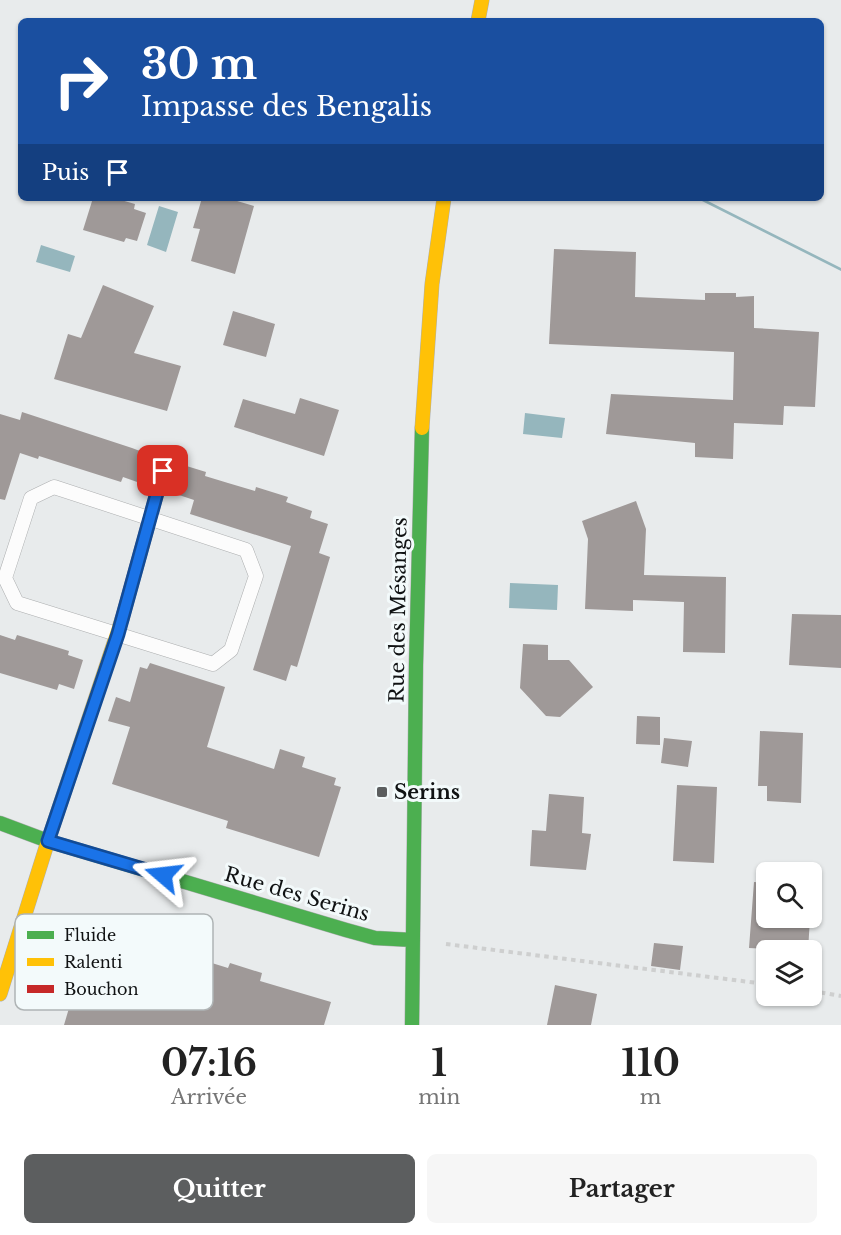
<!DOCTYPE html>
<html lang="fr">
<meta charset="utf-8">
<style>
:root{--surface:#fff;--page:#f6f6f6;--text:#222;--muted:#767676;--accent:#5c5e5f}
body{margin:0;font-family:"Libre Baskerville",serif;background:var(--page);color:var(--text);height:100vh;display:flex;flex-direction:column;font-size:22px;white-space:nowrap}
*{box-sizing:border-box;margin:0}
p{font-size:20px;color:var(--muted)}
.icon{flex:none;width:33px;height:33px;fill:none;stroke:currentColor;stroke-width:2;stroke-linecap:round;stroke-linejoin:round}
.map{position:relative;height:1025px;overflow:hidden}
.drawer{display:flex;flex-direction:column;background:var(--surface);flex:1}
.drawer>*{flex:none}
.top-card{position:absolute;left:18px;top:18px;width:806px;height:183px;border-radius:9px;box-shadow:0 2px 4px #0004;background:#1a4fa0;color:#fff;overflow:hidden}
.fabs{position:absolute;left:756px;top:862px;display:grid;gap:12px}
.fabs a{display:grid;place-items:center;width:66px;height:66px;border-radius:9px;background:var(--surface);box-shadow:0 2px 4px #0004;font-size:30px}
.pin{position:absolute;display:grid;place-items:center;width:51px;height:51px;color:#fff;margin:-26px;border-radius:12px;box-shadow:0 3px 9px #0006}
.me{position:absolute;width:66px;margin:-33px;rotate:287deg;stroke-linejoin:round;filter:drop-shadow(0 0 4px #0008)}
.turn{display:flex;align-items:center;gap:21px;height:126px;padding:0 24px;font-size:27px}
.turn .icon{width:78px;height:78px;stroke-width:2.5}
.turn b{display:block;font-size:42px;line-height:51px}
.then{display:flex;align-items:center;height:57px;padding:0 24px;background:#0003;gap:12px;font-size:22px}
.eta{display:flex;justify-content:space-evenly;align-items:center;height:102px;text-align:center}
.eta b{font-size:36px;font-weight:700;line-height:42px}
.button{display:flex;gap:12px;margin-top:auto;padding:12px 24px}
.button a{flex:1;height:69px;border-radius:9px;background:var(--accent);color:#fff;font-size:24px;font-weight:700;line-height:69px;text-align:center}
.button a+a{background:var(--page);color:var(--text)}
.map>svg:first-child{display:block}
.water{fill:#95b6bd}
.building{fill:#9f9998}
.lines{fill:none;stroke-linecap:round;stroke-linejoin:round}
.lane-casing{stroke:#adafb0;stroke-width:15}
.fast-casing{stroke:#adafb0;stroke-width:15}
.slow-casing{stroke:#adafb0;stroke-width:15}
.jam-casing{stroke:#adafb0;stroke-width:15}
.path{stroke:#cecfcf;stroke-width:4;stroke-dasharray:4.5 4.5;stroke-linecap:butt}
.lane{stroke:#fcfcfc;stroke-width:14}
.fast{stroke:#4caf50;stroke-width:14}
.slow{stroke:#ffc107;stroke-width:14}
.jam{stroke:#c62828;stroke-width:14}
.route-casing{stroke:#114b97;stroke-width:15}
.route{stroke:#1a73e8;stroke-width:10}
.poi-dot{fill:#5c5e5f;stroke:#f3fafb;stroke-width:2}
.labels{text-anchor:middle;stroke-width:6;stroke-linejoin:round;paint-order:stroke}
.street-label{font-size:20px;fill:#101213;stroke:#f3fafb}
.poi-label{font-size:20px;font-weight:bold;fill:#101213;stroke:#f3fafb;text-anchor:start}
.key{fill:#f3fafb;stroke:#afb4b5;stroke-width:1.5}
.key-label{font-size:16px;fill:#101213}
</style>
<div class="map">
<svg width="841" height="1025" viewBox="0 0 841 1025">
<rect width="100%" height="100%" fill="#e8ebec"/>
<!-- water -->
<path class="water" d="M 696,198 L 702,198 L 841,268 L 841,271 Z
M 159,206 L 178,212 L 166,252 L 147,245 Z
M 41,245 L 75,256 L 70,272 L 36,262 Z
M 525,413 L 565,418 L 562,438 L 523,434 Z
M 510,583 L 558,585 L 557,610 L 509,608 Z"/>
<!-- building -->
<path class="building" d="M 93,198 L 114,198 L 135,204 L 134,209 L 146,213 L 137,241 L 126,238 L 124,242 L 83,230 Z
M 202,198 L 227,198 L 254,206 L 235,274 L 191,261 L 200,229 L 193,228 Z
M 554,249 L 636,252 L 635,297 L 705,300 L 705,293 L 736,293 L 736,297 L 754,296 L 754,328 L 819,332 L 815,407 L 784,406 L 783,425 L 734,423 L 733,459 L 695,457 L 695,443 L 606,434 L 611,394 L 733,400 L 734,352 L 549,344 Z
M 103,285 L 154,306 L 134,353 L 181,366 L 167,411 L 54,379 L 68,334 L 81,338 Z
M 233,311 L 275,324 L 266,357 L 223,345 Z
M 300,398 L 339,410 L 324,456 L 234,427 L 243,399 L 295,414 Z
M 22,412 L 132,448 L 153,456 L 145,465 L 140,483 L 123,477 L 121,482 L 39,456 L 38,459 L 20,453 L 5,500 L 0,499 L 0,414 L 20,420 Z
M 180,464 L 206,472 L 205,476 L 228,483 L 255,491 L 256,487 L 288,497 L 286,502 L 312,511 L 310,518 L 328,524 L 319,553 L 330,557 L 297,667 L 291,665 L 286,681 L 253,670 L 291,546 L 190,514 L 194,500 L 176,494 L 181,475 Z
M 636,501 L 646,529 L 644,575 L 726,577 L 725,653 L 683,652 L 684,602 L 633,600 L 633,611 L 585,609 L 588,539 L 582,521 Z
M 792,614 L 841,615 L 841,668 L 789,665 Z
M 0,635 L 15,640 L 17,635 L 69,651 L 68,655 L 83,660 L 74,689 L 59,684 L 57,690 L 0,673 Z
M 523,644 L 548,645 L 548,660 L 569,660 L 593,687 L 560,717 L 546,716 L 520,688 Z
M 150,663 L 225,687 L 207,747 L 274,769 L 280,749 L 305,757 L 302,767 L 336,778 L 334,785 L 341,787 L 319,857 L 226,828 L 228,821 L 112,784 L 130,727 L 108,721 L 116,697 L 130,702 L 140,667 L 147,669 Z
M 637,716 L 660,717 L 660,745 L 636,744 Z
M 760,731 L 803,733 L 801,803 L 767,801 L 767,786 L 758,786 Z
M 664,738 L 692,741 L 688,767 L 661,763 Z
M 677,785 L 717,787 L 714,863 L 673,861 Z
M 549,794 L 584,797 L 582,833 L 591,834 L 586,870 L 530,866 L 532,830 L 546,831 Z
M 754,882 L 766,883 L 766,918 L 810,918 L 808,951 L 749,948 Z
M 102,929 L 228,968 L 230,963 L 262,973 L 260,981 L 331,1002 L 324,1025 L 64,1025 L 72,998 L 80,1000 Z
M 654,943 L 683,946 L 680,970 L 651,966 Z
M 555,985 L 597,994 L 591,1025 L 547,1025 Z"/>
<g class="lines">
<!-- lane casing -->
<g class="lane-casing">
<path id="lane" d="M 54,487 L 246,550 L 256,576 L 231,650 L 213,664 L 17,603 L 5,578 L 31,498 Z"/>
</g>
<!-- fast casing -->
<g class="fast-casing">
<path id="fast" d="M 0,823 L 48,841 L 346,930 L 375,938 L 413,940
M 412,1025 L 416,665 L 422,428"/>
</g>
<!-- slow casing -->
<g class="slow-casing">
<path id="slow" d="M 478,21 L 482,0
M 422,428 L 432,284 L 444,198
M 0,994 L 48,841 L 122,619"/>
</g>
<!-- jam casing -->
<g class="jam-casing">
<path id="jam" d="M 122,619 L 163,471"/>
</g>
<!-- path -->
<path class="path" d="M 446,944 L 766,984
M 812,991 L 841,996"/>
<!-- lane -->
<use href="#lane" class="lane"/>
<!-- fast -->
<use href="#fast" class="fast"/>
<!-- slow -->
<use href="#slow" class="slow"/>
<!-- jam -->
<use href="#jam" class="jam"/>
</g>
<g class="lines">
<!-- route casing -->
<g class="route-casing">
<path id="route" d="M 163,875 L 48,841 L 118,634 L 163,471"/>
</g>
<!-- route -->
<use href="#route" class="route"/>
</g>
<!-- markers -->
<rect class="poi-dot" x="376" y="786" width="12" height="12" rx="3"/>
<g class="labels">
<!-- street labels -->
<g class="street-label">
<text transform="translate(398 610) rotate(-89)" y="7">Rue des Mésanges</text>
<text transform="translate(297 894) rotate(16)" y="7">Rue des Serins</text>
</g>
<!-- poi labels -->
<g class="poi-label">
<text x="394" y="799">Serins</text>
</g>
</g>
<!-- legend -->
<rect x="15" y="914" width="198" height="96" rx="9" class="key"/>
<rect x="27" y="931" width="27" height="8" fill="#4caf50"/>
<rect x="27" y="958" width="27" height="8" fill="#ffc107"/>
<rect x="27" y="985" width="27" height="8" fill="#c62828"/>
<g class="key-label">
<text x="64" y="941">Fluide</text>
<text x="64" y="968">Ralenti</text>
<text x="64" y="995">Bouchon</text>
</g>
</svg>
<div class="fabs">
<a><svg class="icon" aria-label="search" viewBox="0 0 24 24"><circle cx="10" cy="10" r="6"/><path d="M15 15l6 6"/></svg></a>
<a><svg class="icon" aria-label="layers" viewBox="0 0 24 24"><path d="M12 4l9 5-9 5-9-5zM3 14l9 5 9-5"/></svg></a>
</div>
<div class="pin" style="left:163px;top:471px;background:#d93025"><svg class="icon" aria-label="arrive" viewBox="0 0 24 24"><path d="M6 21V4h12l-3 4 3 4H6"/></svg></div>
<svg class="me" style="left:163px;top:875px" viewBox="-20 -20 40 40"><path d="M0-17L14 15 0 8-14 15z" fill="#1a73e8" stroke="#fff" stroke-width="4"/></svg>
<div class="top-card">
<div class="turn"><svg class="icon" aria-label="right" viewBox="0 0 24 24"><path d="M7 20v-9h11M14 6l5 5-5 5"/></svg><div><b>30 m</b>Impasse des Bengalis</div></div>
<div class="then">Puis<svg class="icon" aria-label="arrive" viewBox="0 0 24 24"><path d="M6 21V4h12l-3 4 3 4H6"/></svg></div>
</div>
</div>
<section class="drawer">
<div class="eta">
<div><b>07:16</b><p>Arrivée</p></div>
<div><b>1</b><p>min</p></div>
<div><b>110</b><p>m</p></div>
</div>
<div class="button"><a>Quitter</a><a>Partager</a></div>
</section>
